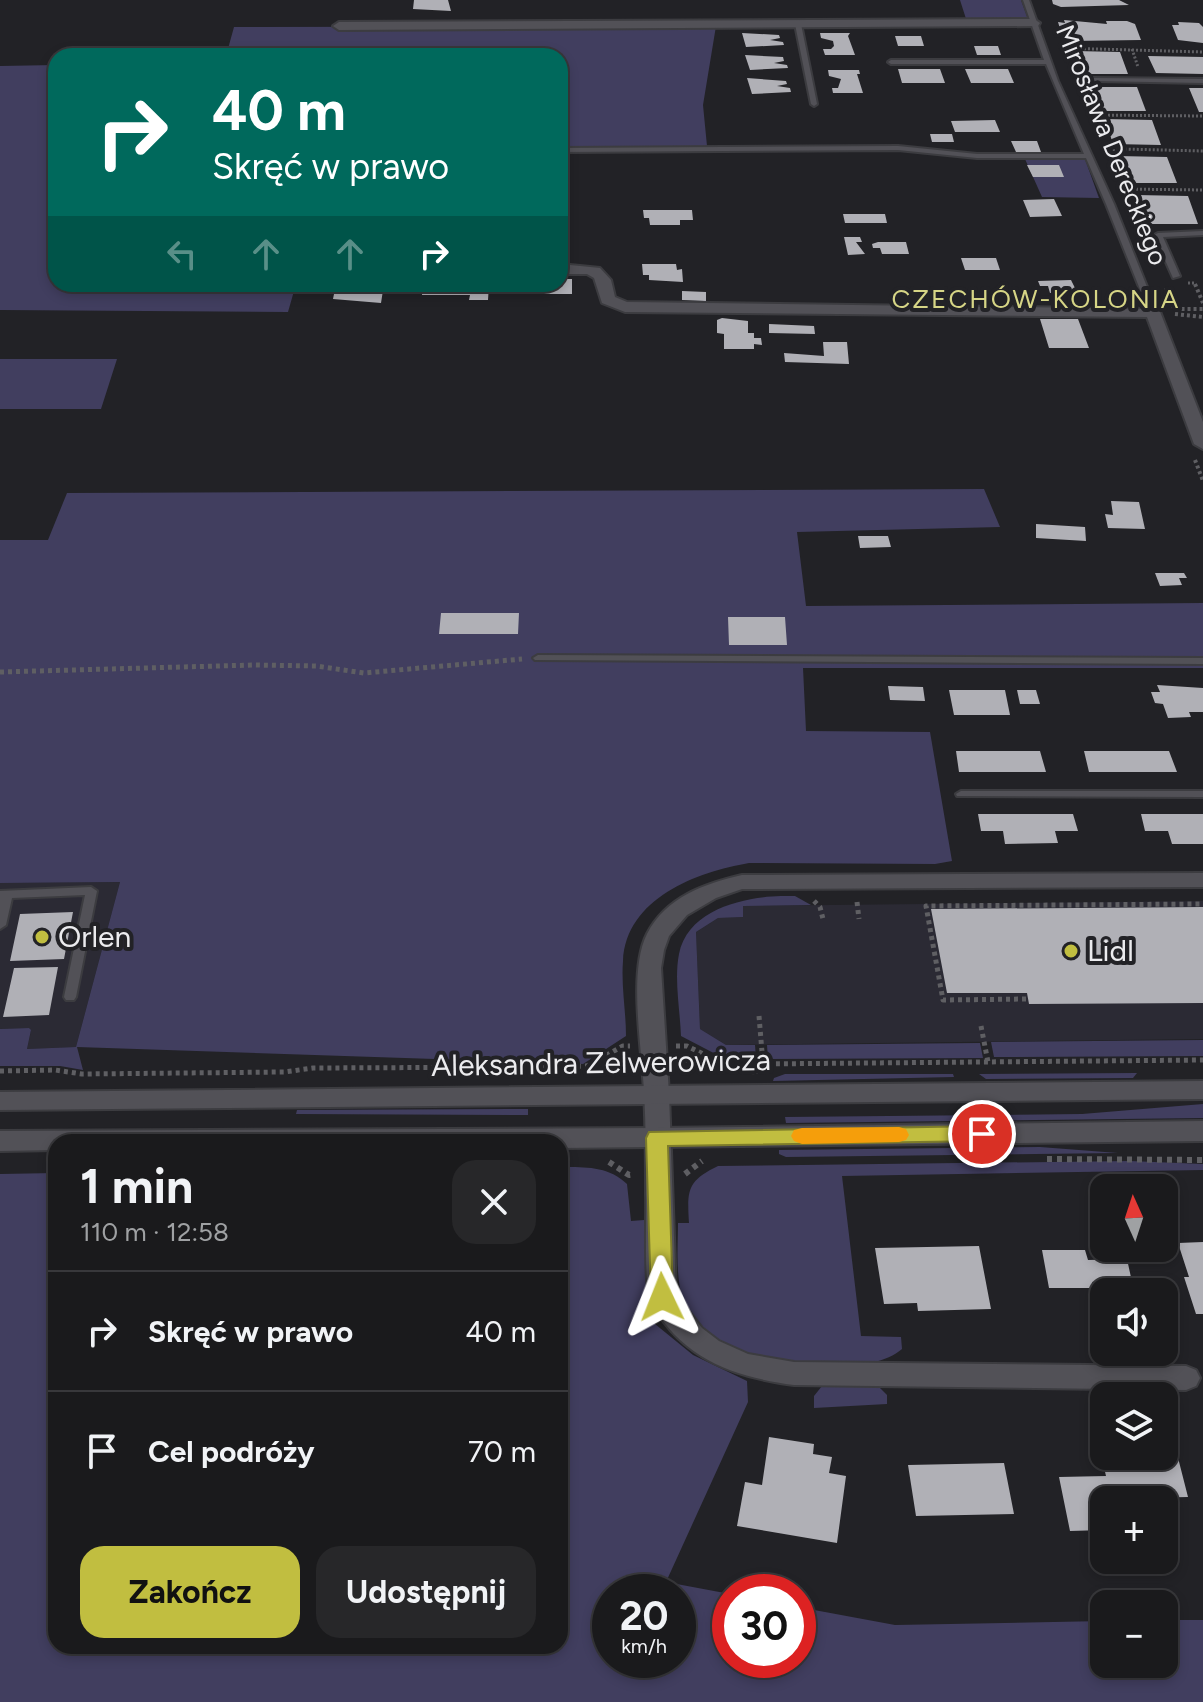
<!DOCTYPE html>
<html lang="pl">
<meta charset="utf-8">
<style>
:root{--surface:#1a1a1c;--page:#272729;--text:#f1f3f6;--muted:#9fa1a3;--line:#38383b;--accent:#c1be40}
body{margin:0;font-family:Figtree,sans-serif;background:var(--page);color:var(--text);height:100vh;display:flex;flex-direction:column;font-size:30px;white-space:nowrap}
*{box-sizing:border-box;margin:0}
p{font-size:26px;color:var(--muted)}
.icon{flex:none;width:44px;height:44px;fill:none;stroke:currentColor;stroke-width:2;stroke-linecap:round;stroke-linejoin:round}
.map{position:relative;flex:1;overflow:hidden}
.details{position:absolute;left:48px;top:1134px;width:520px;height:520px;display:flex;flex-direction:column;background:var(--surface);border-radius:24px;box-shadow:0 4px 12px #0003,0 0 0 2px var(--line)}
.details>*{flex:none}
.hud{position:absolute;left:48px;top:48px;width:520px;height:244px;border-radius:24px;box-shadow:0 4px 12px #0003,0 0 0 2px var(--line);background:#00695c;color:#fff;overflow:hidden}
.needle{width:52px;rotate:357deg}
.fabs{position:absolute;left:1090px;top:1174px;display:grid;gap:16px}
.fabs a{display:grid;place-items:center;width:88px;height:88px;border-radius:16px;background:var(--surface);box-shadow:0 4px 12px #0003,0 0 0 2px var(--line);font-size:40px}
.speed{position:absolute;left:592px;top:1574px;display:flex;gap:16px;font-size:40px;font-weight:700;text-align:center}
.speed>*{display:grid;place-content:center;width:104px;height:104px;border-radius:50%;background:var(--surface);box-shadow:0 4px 12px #0003,0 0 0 2px var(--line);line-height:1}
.speed small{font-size:20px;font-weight:400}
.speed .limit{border:12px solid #d22;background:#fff;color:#111}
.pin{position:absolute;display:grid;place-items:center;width:68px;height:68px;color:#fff;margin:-34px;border:4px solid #fff;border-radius:50%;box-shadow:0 2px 8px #0007}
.me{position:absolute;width:88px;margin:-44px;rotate:358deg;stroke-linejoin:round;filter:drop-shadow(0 0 6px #0008)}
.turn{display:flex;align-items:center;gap:28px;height:168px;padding:0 32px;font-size:36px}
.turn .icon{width:104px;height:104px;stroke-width:2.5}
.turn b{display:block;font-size:56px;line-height:68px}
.lanes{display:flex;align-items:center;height:76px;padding:0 32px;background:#0003;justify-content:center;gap:40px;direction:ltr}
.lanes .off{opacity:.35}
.round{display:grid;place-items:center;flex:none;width:84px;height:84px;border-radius:24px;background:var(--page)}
.summary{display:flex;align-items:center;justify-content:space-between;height:136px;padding:0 32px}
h1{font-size:48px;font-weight:700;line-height:60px}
.cta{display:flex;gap:16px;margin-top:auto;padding:16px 32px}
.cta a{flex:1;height:92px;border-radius:24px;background:var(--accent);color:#111;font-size:32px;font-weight:700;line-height:92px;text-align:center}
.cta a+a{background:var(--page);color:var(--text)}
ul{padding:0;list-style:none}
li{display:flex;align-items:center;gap:24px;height:120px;padding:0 32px;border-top:2px solid var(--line)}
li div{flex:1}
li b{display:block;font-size:30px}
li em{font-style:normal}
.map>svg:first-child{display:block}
.built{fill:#2b2a34}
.green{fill:#413e5f;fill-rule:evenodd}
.building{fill:#b0b0b6}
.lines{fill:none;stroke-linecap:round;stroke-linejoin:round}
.service-casing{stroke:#3c3c40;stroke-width:4}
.minor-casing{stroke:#3c3c40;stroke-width:4}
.tertiary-casing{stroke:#3c3c40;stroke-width:4}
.path-far3{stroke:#5f5f63;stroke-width:3;stroke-dasharray:2 2;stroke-linecap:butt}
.path-far2{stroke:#5f5f63;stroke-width:4;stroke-dasharray:3 3;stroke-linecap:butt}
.path-far1{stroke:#5f5f63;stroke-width:5;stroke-dasharray:4 4;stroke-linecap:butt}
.path{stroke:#5f5f63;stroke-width:6;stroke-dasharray:5 5;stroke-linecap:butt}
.service{fill:#525157;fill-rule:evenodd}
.minor{fill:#525157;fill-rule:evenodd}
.tertiary{fill:#525157;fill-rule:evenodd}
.route{fill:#c1be40;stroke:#7d7c2a;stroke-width:2}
.slow{fill:#f59e0b}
.poi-dot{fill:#c1be40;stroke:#222226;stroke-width:3}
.labels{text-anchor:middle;stroke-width:8;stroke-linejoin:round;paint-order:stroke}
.far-street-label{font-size:26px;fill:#ebebee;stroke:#222226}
.far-neighbourhood-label{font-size:26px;letter-spacing:2px;fill:#d6d586;stroke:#222226}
.poi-label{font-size:30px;fill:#ebebee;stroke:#222226;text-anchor:start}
.street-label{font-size:30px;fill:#ebebee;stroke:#222226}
</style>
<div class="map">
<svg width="1203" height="1702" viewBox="0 0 1203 1702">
<rect width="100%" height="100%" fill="#222226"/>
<!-- built -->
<path class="built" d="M 120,882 L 76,1047 L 27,1049 L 31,1031 L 29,1028 L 0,1029 L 0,883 Z
M 1203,901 L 1203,1039 L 726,1045 L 700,1029 L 696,932 L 718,918 L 743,917 L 742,906 Z"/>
<!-- green -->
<path class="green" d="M 960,0 L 1021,0 L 1028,19 L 1021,22 L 967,22 Z
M 716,26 L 703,105 L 707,146 L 560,147 L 560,56 L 226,56 L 234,27 Z
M 56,65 L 56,284 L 296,284 L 288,312 L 0,310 L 0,66 Z
M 1025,159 L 1085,159 L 1099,198 L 1042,197 Z
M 0,359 L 117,359 L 101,409 L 0,409 Z
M 984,489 L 1000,527 L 797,532 L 806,606 L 1203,603 L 1203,668 L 803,668 L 806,731 L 930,732 L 952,861 L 935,864 L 749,863 C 697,872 626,898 623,961 C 621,986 626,1011 626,1036 L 583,1064 L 77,1047 L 83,1070 L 60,1066 L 0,1066 L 0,1029 L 29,1028 L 31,1030 L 27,1049 L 76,1047 L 120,882 L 0,883 L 0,540 L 48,540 L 67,493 Z
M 781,896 L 795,896 L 811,905 L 743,906 L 743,917 L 718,918 L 696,932 L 700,1029 L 726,1045 L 755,1045 L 756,1059 L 727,1060 L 681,1036 C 680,1010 674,979 679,954 C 688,909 744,897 781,896 Z
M 1203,1040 L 1203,1056 L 994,1057 L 991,1042 Z
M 980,1043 L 983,1058 L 768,1059 L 767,1045 Z
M 1137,1073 L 1133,1078 L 986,1079 L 979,1074 Z
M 785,1074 L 953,1074 L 954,1077 L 773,1081 L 774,1078 Z
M 1203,1104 L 1203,1118 L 786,1123 L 785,1117 L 1082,1114 Z
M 528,1109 L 528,1115 L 296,1114 L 297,1110 Z
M 1040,1147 L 1118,1153 L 786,1157 L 779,1154 L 779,1150 Z
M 1130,1161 L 1203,1164 L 1203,1170 L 842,1176 L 861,1336 L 901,1337 L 902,1349 C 866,1380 765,1365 725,1346 C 709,1338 690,1320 684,1303 C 675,1279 678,1248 678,1223 L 689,1223 C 687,1190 687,1181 718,1166 Z
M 560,1167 C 584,1167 609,1166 627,1184 L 631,1221 L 644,1220 L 655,1324 L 693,1355 L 747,1381 L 748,1402 L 666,1582 L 730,1594 L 730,1660 L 798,1660 L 798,1607 L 895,1625 L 1104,1621 L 1104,1664 L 1164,1664 L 1164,1620 L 1203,1620 L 1203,1702 L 0,1702 L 0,1174 L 56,1173 L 56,1646 L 560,1646 ZM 610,1592 L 678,1592 L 678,1660 L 610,1660 Z
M 870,1385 L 879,1387 L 887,1395 L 887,1404 L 814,1408 L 814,1396 L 822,1386 Z"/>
<!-- building -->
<path class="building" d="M 414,0 L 448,0 L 451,11 L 413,9 Z
M 1052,0 L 1119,0 L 1129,5 L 1061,7 L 1053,4 Z
M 1064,20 L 1107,24 L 1106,21 L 1127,21 L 1135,24 L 1141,40 L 1070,41 L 1062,38 L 1061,32 L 1058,22 L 1065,23 Z
M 1178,22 L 1199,23 L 1203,27 L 1203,43 L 1178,40 L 1172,25 L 1179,25 Z
M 742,33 L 779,35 L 780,38 L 770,40 L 783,42 L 784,45 L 746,47 Z
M 820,33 L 850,33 L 848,36 L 855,55 L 825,55 L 823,49 L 831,49 L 834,46 L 833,41 L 821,38 Z
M 895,36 L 921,36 L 924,46 L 898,46 Z
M 974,46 L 998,46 L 1001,55 L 977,55 Z
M 1075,51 L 1120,52 L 1128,74 L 1083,74 Z
M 745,55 L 783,57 L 784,61 L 774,63 L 787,65 L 788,68 L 750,70 Z
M 1148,56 L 1203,57 L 1203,74 L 1156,73 Z
M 898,69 L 940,69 L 945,83 L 902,83 Z
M 965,69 L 1008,69 L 1014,83 L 971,83 Z
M 828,70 L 859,70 L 860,74 L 857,74 L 863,93 L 833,93 L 832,88 L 838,88 L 841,79 L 829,76 Z
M 747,78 L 786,81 L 787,84 L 777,86 L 790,88 L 791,92 L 752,94 Z
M 1091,87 L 1137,87 L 1146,111 L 1099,111 Z
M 1189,88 L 1203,88 L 1203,112 L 1199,112 Z
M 1105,119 L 1152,120 L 1161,145 L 1113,144 Z
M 995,120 L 1000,132 L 955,132 L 951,121 Z
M 930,134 L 952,134 L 954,142 L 932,142 Z
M 1011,141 L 1037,141 L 1041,152 L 1016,152 Z
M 1117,156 L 1167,157 L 1177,183 L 1126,183 Z
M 1027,165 L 1059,165 L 1064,177 L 1033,177 Z
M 1136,195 L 1188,196 L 1198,224 L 1146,224 Z
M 1054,199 L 1062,216 L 1030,217 L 1023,200 Z
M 643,210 L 692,210 L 693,220 L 680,220 L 680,225 L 650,225 L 649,218 L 644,218 Z
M 843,214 L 885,214 L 887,223 L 845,223 Z
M 844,237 L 860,237 L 862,242 L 856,242 L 865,254 L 848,255 Z
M 878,242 L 906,242 L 909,254 L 882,254 L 880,248 L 873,248 L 872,244 Z
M 961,258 L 996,258 L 1000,270 L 965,270 Z
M 642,264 L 676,264 L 677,270 L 682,269 L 683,282 L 649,280 L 649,275 L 643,275 Z
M 560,279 L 572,279 L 572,294 L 526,294 L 526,284 L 560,284 Z
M 1071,280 L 1077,292 L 1050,293 L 1048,286 L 1040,286 L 1038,281 Z
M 336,284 L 384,284 L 381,303 L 333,299 Z
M 423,284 L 489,284 L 488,300 L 469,300 L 470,295 L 422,295 Z
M 682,291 L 706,292 L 706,301 L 682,300 Z
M 722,318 L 748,321 L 748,333 L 754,333 L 754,338 L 761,338 L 762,345 L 754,344 L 754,349 L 724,349 L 724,334 L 717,333 L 717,320 Z
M 1040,319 L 1078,319 L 1089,348 L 1049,348 Z
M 769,324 L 814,326 L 815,334 L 769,333 Z
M 823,342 L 847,342 L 849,364 L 785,362 L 784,353 L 824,356 Z
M 1111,501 L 1139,502 L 1145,529 L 1108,528 L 1105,514 L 1113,515 Z
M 1036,524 L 1085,527 L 1086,541 L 1036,538 Z
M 858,536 L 888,536 L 891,547 L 860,548 Z
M 1155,573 L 1184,573 L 1187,578 L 1179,578 L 1182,585 L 1160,586 Z
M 441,613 L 519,613 L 518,634 L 439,634 Z
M 728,617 L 785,617 L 787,645 L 729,645 Z
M 1157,685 L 1203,688 L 1203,712 L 1189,712 L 1191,717 L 1168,718 L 1163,704 L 1155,703 L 1151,692 L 1160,692 Z
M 888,686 L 923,687 L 925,701 L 890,700 Z
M 949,690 L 1005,690 L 1010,715 L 954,715 Z
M 1017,690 L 1036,690 L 1040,704 L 1020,704 Z
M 956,751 L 1040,751 L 1046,772 L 959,772 Z
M 1084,751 L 1169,751 L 1177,772 L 1089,772 Z
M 978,814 L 1073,814 L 1078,831 L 1055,831 L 1058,843 L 1005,844 L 1003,831 L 981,831 Z
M 1141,814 L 1203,814 L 1203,844 L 1172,844 L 1168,831 L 1145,831 Z
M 1203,907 L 1203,1003 L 1029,1004 L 1027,993 L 947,993 L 931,909 Z
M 73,912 L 64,959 L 10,961 L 20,914 Z
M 58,967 L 49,1015 L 3,1017 L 14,968 Z
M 1203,1242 L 1203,1314 L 1196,1314 L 1184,1277 L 1189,1277 L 1178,1243 Z
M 979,1246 L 991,1309 L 918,1311 L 917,1303 L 884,1304 L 875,1248 Z
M 1042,1250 L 1085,1250 L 1088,1260 L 1127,1259 L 1132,1282 L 1092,1282 L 1094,1288 L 1049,1288 Z
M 769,1437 L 814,1444 L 813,1454 L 832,1457 L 829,1473 L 846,1476 L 837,1543 L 737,1526 L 745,1482 L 762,1485 Z
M 1099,1446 L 1104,1446 L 1104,1456 L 1164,1456 L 1164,1446 L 1175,1446 L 1188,1497 L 1100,1499 L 1104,1530 L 1070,1531 L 1059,1477 L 1106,1476 Z
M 1004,1463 L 1014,1514 L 916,1516 L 908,1465 Z"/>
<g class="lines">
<!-- service casing -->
<g class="service-casing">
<path id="service" d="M 1023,0 L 1029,0 L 1058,81 L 1114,204 L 1157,312 L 1156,314 L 1149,312 L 1106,204 L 1086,158 L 977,158 L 898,150 L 560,152 L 560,148 L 898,146 L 977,154 L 1084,154 L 1046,64 L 891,64 L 888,62 L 891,60 L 1044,60 Z
M 798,22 L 801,24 L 817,104 L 814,106 L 811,104 L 795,24 Z
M 1093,78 L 1203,79 L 1203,83 L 1095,81 L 1092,79 Z
M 1203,231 L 1203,235 L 1163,237 L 1180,276 L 1173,278 L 1154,235 L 1158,233 Z
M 538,655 L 1203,658 L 1203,664 L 535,660 L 533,658 Z
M 961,791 L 1203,791 L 1203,797 L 957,796 L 956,794 Z
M 91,887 L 97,891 L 76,997 L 74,1000 L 66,1000 L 64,997 L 85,895 L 12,898 L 6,925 L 0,929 L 0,891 Z"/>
</g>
<!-- minor casing -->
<g class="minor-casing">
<path id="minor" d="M 1034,19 L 1040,23 L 1038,26 L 339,30 L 333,26 L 339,22 Z
M 560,264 L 600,268 L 611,280 L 615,297 L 627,302 L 1159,309 L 1203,422 L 1203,449 L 1194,444 L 1147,317 L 625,312 L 602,303 L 594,278 L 587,274 L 560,274 Z
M 1203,873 L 1203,887 L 742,889 L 716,898 L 687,915 L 669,936 L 664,950 L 661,968 L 669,1094 L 676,1295 L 702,1328 L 719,1341 L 748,1354 L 794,1362 L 1186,1366 L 1196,1370 L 1200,1378 L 1196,1386 L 1186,1390 L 794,1385 C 734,1377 683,1359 652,1304 C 643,1288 647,1217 646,1195 C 646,1160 646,1126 644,1091 C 642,1049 628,971 647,934 C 666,897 704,884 742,875 Z"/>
</g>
<!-- tertiary casing -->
<g class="tertiary-casing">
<path id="tertiary" d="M 1203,1081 L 1203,1099 L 0,1110 L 0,1092 Z
M 1203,1121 L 1203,1141 L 560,1148 L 560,1142 L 56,1142 L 56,1150 L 0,1151 L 0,1131 L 657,1128 Z"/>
</g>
<!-- path-far3 -->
<path class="path-far3" d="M 1060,48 L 1203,52
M 1132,49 L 1138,67
M 1088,115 L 1203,116
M 1105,152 L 1123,149 L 1203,151
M 1120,189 L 1203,190
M 1188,283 L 1194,283 L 1196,286"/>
<!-- path-far2 -->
<path class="path-far2" d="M 1195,284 L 1203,303
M 1166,288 L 1174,309 L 1203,309
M 1175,314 L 1203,317
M 1195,460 L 1203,481"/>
<!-- path-far1 -->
<path class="path-far1" d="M 0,672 L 254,665 L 316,666 L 364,673 L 522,659
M 814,901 L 820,907 L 823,919
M 857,902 L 859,919
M 1026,999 L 943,1000 L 926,906 L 1203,904
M 759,1016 L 763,1064
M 981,1026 L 988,1062
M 676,1046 L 687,1046 L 725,1065 L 754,1064
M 678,1059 L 693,1061 L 714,1071
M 553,1067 L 587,1066 L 623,1046 L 630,1046
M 0,1071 L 55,1070 L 82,1074 L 284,1072 L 313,1068 L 553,1067
M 602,1071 L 617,1061 L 628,1060
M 755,1074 L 754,1064 L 1203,1060"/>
<!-- path -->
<path class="path" d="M 1047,1159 L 1203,1160
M 609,1162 L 629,1175 L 635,1174
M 685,1174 L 702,1161"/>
<!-- service -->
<use href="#service" class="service"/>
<!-- minor -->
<use href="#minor" class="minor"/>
<!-- tertiary -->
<use href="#tertiary" class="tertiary"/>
</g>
<!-- route -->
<path class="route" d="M 982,1126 L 990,1128 L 993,1134 L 990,1139 L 982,1141 L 668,1146 L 673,1297 L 670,1303 L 662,1306 L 654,1303 L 651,1297 L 646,1138 L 649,1132 Z"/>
<!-- slow -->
<path class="slow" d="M 899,1127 L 906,1129 L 909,1135 L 906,1140 L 899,1142 L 802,1144 L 794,1141 L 791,1136 L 794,1130 L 802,1128 Z"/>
<!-- markers -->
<g class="poi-dot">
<circle cx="42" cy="937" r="8"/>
<circle cx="1071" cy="951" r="8"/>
</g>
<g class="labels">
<!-- far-street labels -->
<g class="far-street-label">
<text transform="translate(1112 145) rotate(68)" y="9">Mirosława Dereckiego</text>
</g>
<!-- far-neighbourhood labels -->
<g class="far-neighbourhood-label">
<text x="1036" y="308">CZECHÓW-KOLONIA</text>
</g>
<!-- poi labels -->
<g class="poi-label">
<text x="58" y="947">Orlen</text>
<text x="1087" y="961">Lidl</text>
</g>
<!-- street labels -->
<g class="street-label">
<text transform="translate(601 1063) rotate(-1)" y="10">Aleksandra Zelwerowicza</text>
</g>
</g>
</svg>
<div class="fabs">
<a><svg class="needle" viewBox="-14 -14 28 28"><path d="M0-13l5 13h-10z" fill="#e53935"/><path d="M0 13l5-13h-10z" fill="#9fa1a3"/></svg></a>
<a><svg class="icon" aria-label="sound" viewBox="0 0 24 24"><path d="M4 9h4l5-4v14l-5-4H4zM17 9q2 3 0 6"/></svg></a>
<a><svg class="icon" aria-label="layers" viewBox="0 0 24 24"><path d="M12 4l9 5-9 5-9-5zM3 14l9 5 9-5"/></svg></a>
<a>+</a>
<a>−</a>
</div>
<div class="speed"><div>20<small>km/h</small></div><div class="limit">30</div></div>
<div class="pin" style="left:982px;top:1134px;background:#d93025"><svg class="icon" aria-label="arrive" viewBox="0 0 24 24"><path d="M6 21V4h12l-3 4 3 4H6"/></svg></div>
<svg class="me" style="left:662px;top:1297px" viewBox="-20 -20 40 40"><path d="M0-17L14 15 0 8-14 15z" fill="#c1be40" stroke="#fff" stroke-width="4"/></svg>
<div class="hud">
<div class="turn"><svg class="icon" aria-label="right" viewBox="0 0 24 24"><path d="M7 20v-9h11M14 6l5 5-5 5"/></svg><div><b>40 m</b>Skręć w prawo</div></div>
<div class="lanes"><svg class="icon off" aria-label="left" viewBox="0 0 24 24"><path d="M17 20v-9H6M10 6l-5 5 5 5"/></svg><svg class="icon off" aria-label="ahead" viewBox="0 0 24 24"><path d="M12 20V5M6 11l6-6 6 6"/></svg><svg class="icon off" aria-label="ahead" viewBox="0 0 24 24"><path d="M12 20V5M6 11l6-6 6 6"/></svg><svg class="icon" aria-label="right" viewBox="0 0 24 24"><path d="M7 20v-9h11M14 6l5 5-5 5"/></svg></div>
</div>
<section class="details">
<div class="summary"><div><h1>1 min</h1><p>110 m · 12:58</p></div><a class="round"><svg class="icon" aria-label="close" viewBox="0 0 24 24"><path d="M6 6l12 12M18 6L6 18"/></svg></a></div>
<ul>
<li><svg class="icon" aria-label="right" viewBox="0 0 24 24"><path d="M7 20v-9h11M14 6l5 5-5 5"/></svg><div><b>Skręć w prawo</b></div><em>40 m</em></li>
<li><svg class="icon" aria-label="arrive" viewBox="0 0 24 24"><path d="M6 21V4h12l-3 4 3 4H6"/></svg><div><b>Cel podróży</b></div><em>70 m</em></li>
</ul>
<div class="cta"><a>Zakończ</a><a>Udostępnij</a></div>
</section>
</div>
